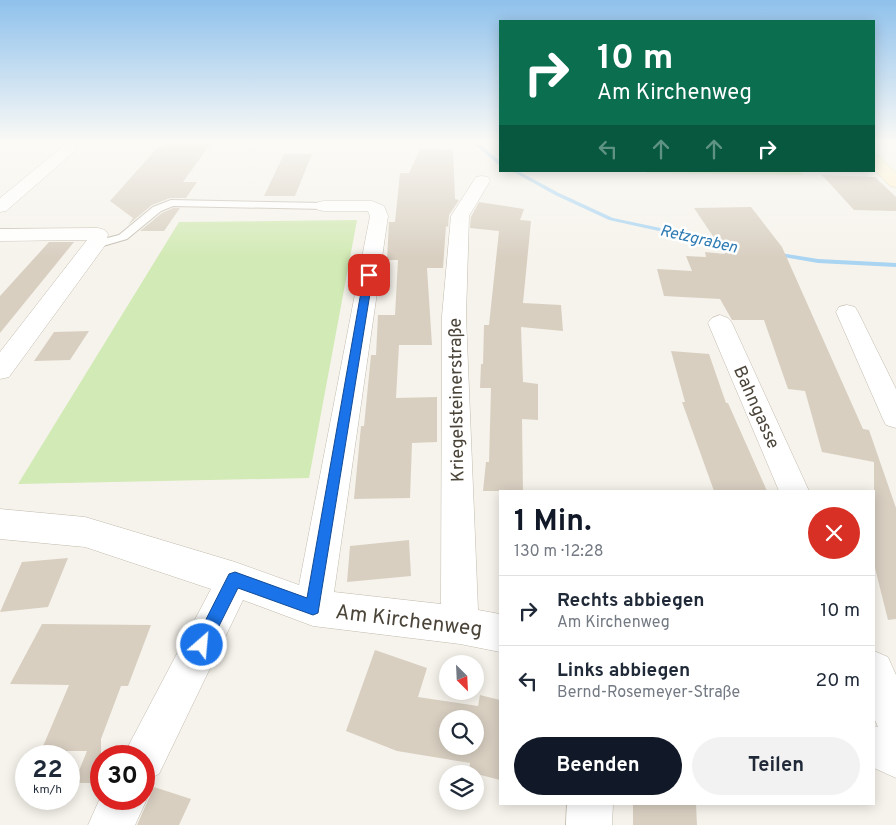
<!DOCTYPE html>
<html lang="de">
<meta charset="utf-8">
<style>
:root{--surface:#fff;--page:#f2f2f3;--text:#1f2937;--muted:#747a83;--line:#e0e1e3;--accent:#111827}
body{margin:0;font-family:Overpass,sans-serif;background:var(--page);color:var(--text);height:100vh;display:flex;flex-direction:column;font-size:19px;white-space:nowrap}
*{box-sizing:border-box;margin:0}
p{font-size:16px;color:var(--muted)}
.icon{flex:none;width:28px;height:28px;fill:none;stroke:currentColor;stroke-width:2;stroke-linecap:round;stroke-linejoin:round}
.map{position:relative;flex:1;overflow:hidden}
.panel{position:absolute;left:499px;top:490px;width:376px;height:315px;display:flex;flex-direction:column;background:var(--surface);border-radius:0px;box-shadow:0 2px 12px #0003}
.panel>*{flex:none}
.guide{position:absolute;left:499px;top:20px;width:376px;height:152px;border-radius:0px;box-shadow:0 2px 12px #0003;background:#0b6e4f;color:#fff;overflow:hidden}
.needle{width:32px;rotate:156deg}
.fabs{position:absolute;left:439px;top:655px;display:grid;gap:10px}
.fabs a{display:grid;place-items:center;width:45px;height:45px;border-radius:50%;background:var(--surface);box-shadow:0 2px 12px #0003;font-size:25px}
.speed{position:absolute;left:15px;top:745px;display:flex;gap:10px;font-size:25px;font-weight:700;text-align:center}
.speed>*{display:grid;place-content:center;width:65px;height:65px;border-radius:50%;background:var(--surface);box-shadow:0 2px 12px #0003;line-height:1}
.speed small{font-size:12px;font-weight:400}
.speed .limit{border:8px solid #d22;background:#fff;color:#111}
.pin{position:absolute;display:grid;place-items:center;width:42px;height:42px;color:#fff;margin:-21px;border-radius:10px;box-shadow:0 2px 8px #0006}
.me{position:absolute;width:55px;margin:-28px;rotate:27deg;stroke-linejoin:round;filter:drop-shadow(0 0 4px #0008)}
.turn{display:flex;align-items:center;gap:18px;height:105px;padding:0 15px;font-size:22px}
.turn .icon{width:65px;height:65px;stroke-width:2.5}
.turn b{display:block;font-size:35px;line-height:42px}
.lanes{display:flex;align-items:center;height:48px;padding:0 15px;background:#0003;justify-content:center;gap:25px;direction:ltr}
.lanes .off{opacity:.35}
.round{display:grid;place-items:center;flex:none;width:52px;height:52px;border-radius:26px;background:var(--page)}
.head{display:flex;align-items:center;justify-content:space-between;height:85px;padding:0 15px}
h1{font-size:30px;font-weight:700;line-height:38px;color:var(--accent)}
.action{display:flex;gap:10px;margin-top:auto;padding:10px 15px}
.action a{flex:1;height:58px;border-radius:30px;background:var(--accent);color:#fff;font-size:20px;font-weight:700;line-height:58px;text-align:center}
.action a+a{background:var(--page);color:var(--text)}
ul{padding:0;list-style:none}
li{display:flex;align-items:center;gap:15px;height:70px;padding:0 15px;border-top:1px solid var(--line)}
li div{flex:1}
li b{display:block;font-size:19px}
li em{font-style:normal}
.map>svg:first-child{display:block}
.green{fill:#d2eab5}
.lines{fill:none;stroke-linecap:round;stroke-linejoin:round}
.stream{fill:#a9d4f2;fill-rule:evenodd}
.building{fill:#d8cfc1;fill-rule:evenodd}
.service-casing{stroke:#c2bbae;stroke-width:2}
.minor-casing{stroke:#c2bbae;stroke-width:1}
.secondary-casing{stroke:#d6c79b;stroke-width:1}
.service{fill:#fff;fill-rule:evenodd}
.minor{fill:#fff;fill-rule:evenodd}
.secondary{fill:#fff3cd;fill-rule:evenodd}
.route{fill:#1a73e8;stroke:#114b97}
.labels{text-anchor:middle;stroke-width:5;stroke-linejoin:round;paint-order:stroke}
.far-water-label{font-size:16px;font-style:italic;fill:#2e7ab2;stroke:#fff}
.street-label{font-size:18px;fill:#4b4439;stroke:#fff}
.near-street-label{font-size:21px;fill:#4b4439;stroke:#fff}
</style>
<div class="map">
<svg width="896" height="825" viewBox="0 0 896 825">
<rect width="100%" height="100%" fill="#f6f3ec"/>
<!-- green -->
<path class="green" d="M 646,171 L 799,171 L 803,175 L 646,173 Z
M 357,220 L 309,478 L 18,484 L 179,222 Z"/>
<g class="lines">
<!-- stream -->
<path class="stream" d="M 473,143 L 478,143 L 500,161 L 500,166 Z
M 512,171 L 518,171 L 559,193 L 613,218 L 727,242 L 730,244 L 727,246 L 609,220 L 555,195 Z
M 774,252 L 818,259 L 896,263 L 896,267 L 818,263 L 772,255 L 771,254 Z"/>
</g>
<!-- building -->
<path class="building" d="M 166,143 L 211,143 L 183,182 L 197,182 L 186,198 L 170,198 L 152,205 L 128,225 L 133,218 L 110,201 L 158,147 L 162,147 Z
M 420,149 L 453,150 L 455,199 L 459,200 L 449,215 L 448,227 L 446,226 L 443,268 L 427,268 L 432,345 L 399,345 L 396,398 L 437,397 L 437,442 L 412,443 L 410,498 L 354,499 L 361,426 L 364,426 L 371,355 L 376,355 L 378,315 L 395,315 L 398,260 L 387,260 L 389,222 L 395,222 L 400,173 L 409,173 Z
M 284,154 L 312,154 L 295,196 L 264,196 Z
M 822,175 L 875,177 L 896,197 L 896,211 L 854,210 Z
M 479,202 L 524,209 L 520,220 L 531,221 L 523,303 L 561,305 L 563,331 L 521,327 L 523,382 L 538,384 L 538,420 L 522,419 L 523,491 L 483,491 L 486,462 L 489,462 L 491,388 L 480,388 L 481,364 L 483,364 L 484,325 L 489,325 L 499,231 L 470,228 L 471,217 Z
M 751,207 L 782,247 L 863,429 L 869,430 L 896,508 L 896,619 L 888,620 L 874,564 L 874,462 L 822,452 L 805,391 L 788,389 L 764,320 L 732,320 L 720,299 L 664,296 L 657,269 L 692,271 L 686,256 L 706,257 L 705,252 L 725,254 L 694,208 Z
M 173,208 L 180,208 L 164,231 L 140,231 L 162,213 Z
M 49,242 L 74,242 L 0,333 L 0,296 Z
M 89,331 L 70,360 L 34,361 L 54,332 Z
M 671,351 L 709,354 L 726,403 L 728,403 L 767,491 L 714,491 L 682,402 L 685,402 Z
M 409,540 L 411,576 L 347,582 L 350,546 Z
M 68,558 L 48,607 L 0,612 L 22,562 Z
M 42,624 L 151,625 L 128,686 L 121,686 L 101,739 L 101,783 L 74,783 L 87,751 L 41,751 L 69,685 L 10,684 Z
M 375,650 L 427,668 L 418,697 L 478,706 L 480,695 L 500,700 L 500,780 L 469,772 L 470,763 L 397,751 L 346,731 ZM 448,719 L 475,719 L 475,746 L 448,746 Z
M 154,787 L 191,799 L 179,825 L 137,825 Z
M 633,804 L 696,804 L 697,825 L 633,825 Z"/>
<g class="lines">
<!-- service casing -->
<g class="service-casing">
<path id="service" d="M 171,200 L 324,203 L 329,206 L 324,209 L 173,206 L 161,211 L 127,239 L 96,248 L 90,244 L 92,242 L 119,235 L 153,207 Z"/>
</g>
<!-- minor casing -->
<g class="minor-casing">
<path id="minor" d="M 72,143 L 79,147 L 76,150 L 6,211 L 0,212 L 0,198 L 66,144 Z
M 482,176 L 488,177 L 490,181 L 469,216 L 466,316 L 478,610 L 500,614 L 500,652 L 460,644 L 313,626 L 243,600 L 159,774 L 144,781 L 144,756 L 123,756 L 211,589 L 85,547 L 0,539 L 0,509 L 85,517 L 235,562 L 299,585 L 370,216 L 368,211 L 324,211 L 318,210 L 315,206 L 318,202 L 324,201 L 372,201 L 384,206 L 388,216 L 334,592 L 441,604 L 442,316 L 451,216 L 476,177 Z
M 98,228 L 105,230 L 108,234 L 106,244 L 9,377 L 0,379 L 0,352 L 87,240 L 0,241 L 0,229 Z
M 847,305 L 855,307 L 858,312 L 896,389 L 896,428 L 886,425 L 882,417 L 836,312 L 839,307 Z
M 720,315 L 728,318 L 732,323 L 809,491 L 779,491 L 708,323 L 712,318 Z
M 874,651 L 888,657 L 896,675 L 896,778 L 874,768 L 874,726 L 878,727 L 874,718 Z
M 144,792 L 147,799 L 135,825 L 88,825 L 101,796 L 101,799 L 144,799 Z
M 567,804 L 613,804 L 612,825 L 566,825 Z"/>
</g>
<!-- secondary casing -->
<g class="secondary-casing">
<path id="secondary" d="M 874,155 L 880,157 L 896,173 L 896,187 L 890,186 L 874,169 Z"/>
</g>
<!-- service -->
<use href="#service" class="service"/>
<!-- minor -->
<use href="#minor" class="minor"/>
<!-- secondary -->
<use href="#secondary" class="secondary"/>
</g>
<!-- sky -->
<linearGradient id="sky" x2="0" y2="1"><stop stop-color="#8fc1ec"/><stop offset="0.55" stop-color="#fbfaf6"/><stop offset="1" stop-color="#fbfaf6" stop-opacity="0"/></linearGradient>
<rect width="896" height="258" fill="url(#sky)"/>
<!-- route -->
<path class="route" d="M 369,272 L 373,275 L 318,613 L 313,615 L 238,588 L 207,650 L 202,653 L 196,650 L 194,645 L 196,639 L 229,574 L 235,572 L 307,598 L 364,275 Z"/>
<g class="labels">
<!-- far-water labels -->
<g class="far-water-label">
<text transform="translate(699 238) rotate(13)" y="6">Retzgraben</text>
</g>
<!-- street labels -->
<g class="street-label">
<text transform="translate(456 400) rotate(-91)" y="6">Kriegelsteinerstraße</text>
<text transform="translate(757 407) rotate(66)" y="6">Bahngasse</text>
</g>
<!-- near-street labels -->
<g class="near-street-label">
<text transform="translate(409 620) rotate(7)" y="7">Am Kirchenweg</text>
</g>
</g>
</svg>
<div class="fabs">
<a><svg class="needle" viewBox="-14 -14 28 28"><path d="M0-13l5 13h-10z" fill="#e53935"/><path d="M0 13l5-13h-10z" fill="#747a83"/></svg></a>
<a><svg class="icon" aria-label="search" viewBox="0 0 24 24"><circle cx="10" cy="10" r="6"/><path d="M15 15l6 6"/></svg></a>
<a><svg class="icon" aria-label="layers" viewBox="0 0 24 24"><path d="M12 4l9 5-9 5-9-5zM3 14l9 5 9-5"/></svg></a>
</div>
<div class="speed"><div>22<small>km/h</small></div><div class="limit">30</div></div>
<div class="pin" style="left:369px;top:275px;background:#d93025"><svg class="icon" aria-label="arrive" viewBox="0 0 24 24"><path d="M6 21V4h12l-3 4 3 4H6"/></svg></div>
<svg class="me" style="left:202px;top:645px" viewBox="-20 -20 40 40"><circle r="17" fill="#1a73e8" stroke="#fff" stroke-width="3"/><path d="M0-11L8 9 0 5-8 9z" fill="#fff"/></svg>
<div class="guide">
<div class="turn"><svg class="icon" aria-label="right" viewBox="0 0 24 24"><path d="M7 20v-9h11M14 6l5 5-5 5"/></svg><div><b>10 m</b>Am Kirchenweg</div></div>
<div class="lanes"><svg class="icon off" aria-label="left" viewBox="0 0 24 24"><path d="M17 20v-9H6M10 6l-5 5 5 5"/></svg><svg class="icon off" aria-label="ahead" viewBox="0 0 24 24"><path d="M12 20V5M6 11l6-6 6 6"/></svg><svg class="icon off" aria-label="ahead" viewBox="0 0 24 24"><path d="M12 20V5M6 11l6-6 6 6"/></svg><svg class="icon" aria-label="right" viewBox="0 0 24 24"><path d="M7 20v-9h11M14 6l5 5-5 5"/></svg></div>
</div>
<section class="panel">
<div class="head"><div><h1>1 Min.</h1><p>130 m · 12:28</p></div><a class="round" style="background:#d93025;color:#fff"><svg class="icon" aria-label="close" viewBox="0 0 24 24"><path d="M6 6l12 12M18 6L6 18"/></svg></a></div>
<ul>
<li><svg class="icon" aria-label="right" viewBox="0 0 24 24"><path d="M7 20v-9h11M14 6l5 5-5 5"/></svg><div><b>Rechts abbiegen</b><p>Am Kirchenweg</p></div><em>10 m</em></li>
<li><svg class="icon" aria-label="left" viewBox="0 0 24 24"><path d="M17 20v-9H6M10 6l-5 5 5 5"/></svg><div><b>Links abbiegen</b><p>Bernd-Rosemeyer-Straße</p></div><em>20 m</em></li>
</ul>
<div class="action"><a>Beenden</a><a>Teilen</a></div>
</section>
</div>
